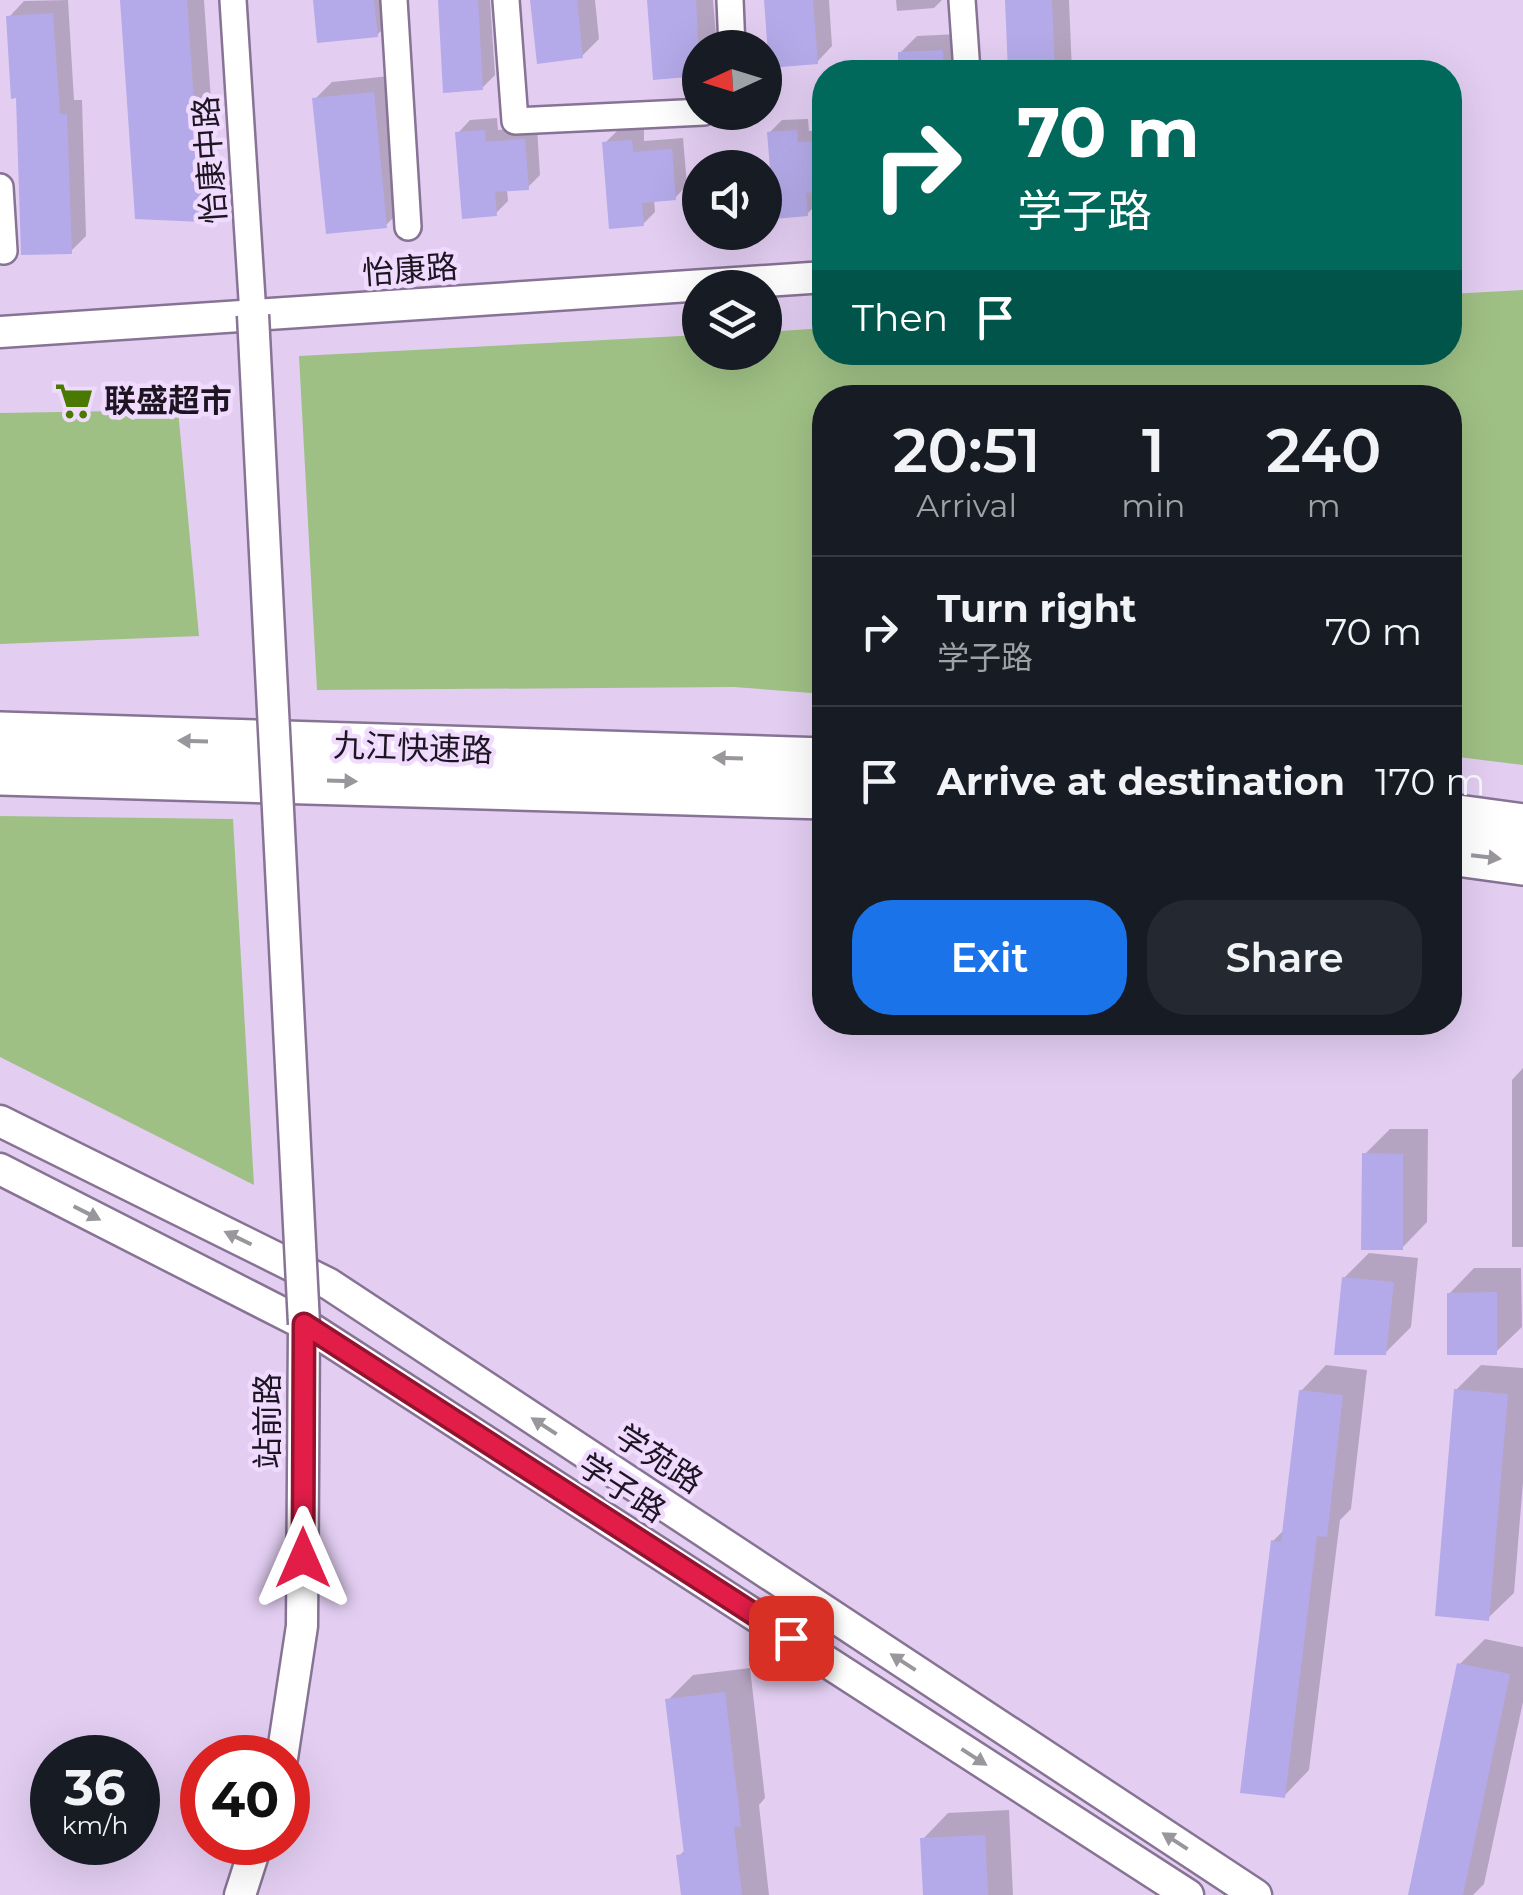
<!DOCTYPE html>
<meta charset="utf-8">
<style>
:root{--surface:#171b24;--page:#242831;--text:#f1f3f6;--muted:#9ea1a6;--line:#363941;--accent:#1a73e8}
body{margin:0;font-family:Montserrat,"Noto Sans SC",sans-serif;background:var(--page);color:var(--text);height:100vh;display:flex;flex-direction:column;font-size:38px;white-space:nowrap}
*{box-sizing:border-box;margin:0}
p{font-size:32px;color:var(--muted)}
.icon{flex:none;width:55px;height:55px;fill:none;stroke:currentColor;stroke-width:2;stroke-linecap:round;stroke-linejoin:round}
.map{position:relative;flex:1;overflow:hidden}
.drawer{position:absolute;left:812px;top:385px;width:650px;height:650px;display:flex;flex-direction:column;background:var(--surface);border-radius:40px;box-shadow:0 10px 40px #0002}
.drawer>*{flex:none}
.guide{position:absolute;left:812px;top:60px;width:650px;height:305px;border-radius:40px;box-shadow:0 10px 40px #0002;background:#00695c;color:#fff;overflow:hidden}
.needle{width:65px;rotate:266deg}
.controls{position:absolute;left:682px;top:30px;display:grid;gap:20px}
.controls a{display:grid;place-items:center;width:100px;height:100px;border-radius:50%;background:var(--surface);box-shadow:0 10px 40px #0002;font-size:50px}
.speed{position:absolute;left:30px;top:1735px;display:flex;gap:20px;font-size:50px;font-weight:700;text-align:center}
.speed>*{display:grid;place-content:center;width:130px;height:130px;border-radius:50%;background:var(--surface);box-shadow:0 10px 40px #0002;line-height:1}
.speed small{font-size:25px;font-weight:400}
.speed .limit{border:15px solid #d22;background:#fff;color:#111}
.pin{position:absolute;display:grid;place-items:center;width:85px;height:85px;color:#fff;margin:-42px;border-radius:20px;box-shadow:0 5px 15px #0006}
.me{position:absolute;width:110px;margin:-55px;rotate:0deg;stroke-linejoin:round;filter:drop-shadow(0 0 8px #0008)}
.turn{display:flex;align-items:center;gap:35px;height:210px;padding:0 40px;font-size:45px}
.turn .icon{width:130px;height:130px;stroke-width:2.5}
.turn b{display:block;font-size:70px;line-height:85px}
.then{display:flex;align-items:center;height:95px;padding:0 40px;background:#0003;gap:20px;font-size:38px}
.eta{display:flex;justify-content:space-evenly;align-items:center;height:170px;text-align:center}
.eta b{font-size:60px;font-weight:600;line-height:70px}
.primary-button{display:flex;gap:20px;margin-top:auto;padding:20px 40px}
.primary-button a{flex:1;height:115px;border-radius:40px;background:var(--accent);color:#fff;font-size:40px;font-weight:600;line-height:115px;text-align:center}
.primary-button a+a{background:var(--page);color:var(--text)}
ul{padding:0;list-style:none}
li{display:flex;align-items:center;gap:30px;height:150px;padding:0 40px;border-top:2px solid var(--line)}
li div{flex:1}
li b{display:block;font-size:38px}
li em{font-style:normal}
.map>svg:first-child{display:block}
.green{fill:#9fc085}
.shadow{fill:#0003}
.building{fill:#b4aae9}
.lines{fill:none;stroke-linecap:round;stroke-linejoin:round}
.minor-casing{stroke:#877394;stroke-width:30}
.tertiary-casing{stroke:#877394;stroke-width:35}
.motorway-casing{stroke:#877394;stroke-width:50}
.minor{stroke:#fff;stroke-width:25}
.tertiary{stroke:#fff;stroke-width:30}
.motorway{stroke:#fff;stroke-width:45}
.tertiary-bridge-casing{stroke:#877394;stroke-width:35;stroke-linecap:butt}
.tertiary-bridge{stroke:#fff;stroke-width:30}
.oneway{fill:#99969c}
.route-casing{stroke:#92132f;stroke-width:25}
.route{stroke:#e11d48;stroke-width:18}
.labels{text-anchor:middle;stroke-width:9;stroke-linejoin:round;paint-order:stroke}
.street-label{font-size:32px;fill:#1d1522;stroke:#f0dbff}
.poi-label{font-size:32px;font-weight:bold;fill:#1d1522;stroke:#f0dbff;text-anchor:start}
</style>
<div class="map">
<svg width="1523" height="1895" viewBox="0 0 1523 1895">
<rect width="100%" height="100%" fill="#e3cef2"/>
<!-- green -->
<path class="green" d="M 1523,290 L 1523,765 L 1450,756 L 1450,398 L 825,398 L 825,694 L 734,687 L 317,690 L 299,356 L 700,335 L 700,352 L 765,352 L 765,332 L 825,328 L 825,352 L 1450,352 L 1450,294 Z
M 178,410 L 199,636 L 0,644 L 0,413 Z
M 0,816 L 233,819 L 254,1185 L 0,1057 Z"/>
<!-- shadow -->
<path class="shadow" d="M 68,0 L 74,100 L 82,100 L 86,236 L 71,251 L 18,96 L 9,17 L 24,1 Z
M 122,0 L 204,0 L 218,202 L 201,219 Z
M 315,0 L 392,0 L 394,18 L 377,35 Z
M 440,0 L 490,0 L 495,75 L 482,88 Z
M 533,0 L 595,0 L 599,39 L 582,56 Z
M 649,0 L 713,0 L 717,48 L 700,48 L 700,74 L 655,78 Z
M 766,0 L 829,0 L 832,46 L 817,62 Z
M 896,0 L 942,0 L 934,8 L 897,11 Z
M 1007,0 L 1069,0 L 1072,72 L 1010,72 Z
M 959,34 L 960,72 L 901,72 L 900,53 L 917,36 Z
M 390,76 L 403,208 L 386,225 L 315,99 L 332,82 Z
M 497,118 L 498,130 L 537,127 L 540,175 L 528,187 L 507,189 L 508,201 L 496,213 L 458,133 L 470,120 Z
M 808,119 L 809,131 L 825,130 L 825,189 L 819,189 L 820,201 L 807,214 L 769,133 L 782,120 Z
M 644,128 L 644,141 L 683,138 L 687,185 L 675,198 L 654,199 L 655,212 L 643,224 L 605,143 L 617,131 Z
M 1523,1068 L 1523,1247 L 1512,1247 L 1512,1080 Z
M 1390,1129 L 1428,1129 L 1427,1222 L 1402,1248 L 1364,1155 Z
M 1369,1253 L 1418,1258 L 1411,1327 L 1385,1353 L 1344,1278 Z
M 1474,1268 L 1521,1268 L 1522,1327 L 1496,1352 L 1449,1294 Z
M 1326,1365 L 1367,1370 L 1351,1509 L 1340,1520 L 1309,1770 L 1284,1796 L 1273,1541 L 1285,1529 L 1301,1391 Z
M 1481,1365 L 1523,1368 L 1523,1482 L 1514,1593 L 1488,1618 L 1456,1390 Z
M 1485,1639 L 1523,1647 L 1523,1702 L 1484,1884 L 1473,1895 L 1410,1895 L 1460,1664 Z
M 750,1668 L 765,1798 L 759,1805 L 769,1895 L 684,1895 L 679,1856 L 686,1849 L 668,1700 L 693,1675 Z
M 1009,1810 L 1013,1895 L 925,1895 L 923,1839 L 948,1813 Z"/>
<!-- building -->
<path class="building" d="M 120,0 L 187,0 L 202,222 L 135,219 Z
M 313,0 L 374,0 L 378,37 L 317,43 Z
M 438,0 L 478,0 L 483,90 L 443,93 Z
M 530,0 L 577,0 L 583,58 L 537,64 Z
M 647,0 L 696,0 L 700,76 L 653,80 Z
M 764,0 L 813,0 L 818,64 L 769,68 Z
M 1005,0 L 1052,0 L 1055,72 L 1008,72 Z
M 53,13 L 60,114 L 67,114 L 72,254 L 21,255 L 16,98 L 11,99 L 6,16 Z
M 943,50 L 944,72 L 898,72 L 898,52 Z
M 374,92 L 387,228 L 326,234 L 312,98 Z
M 485,130 L 486,142 L 525,139 L 529,190 L 495,192 L 497,216 L 462,219 L 455,132 Z
M 797,130 L 798,142 L 825,140 L 825,191 L 806,193 L 808,216 L 774,219 L 767,132 Z
M 632,140 L 633,152 L 672,149 L 676,200 L 642,203 L 644,226 L 609,229 L 602,142 Z
M 1362,1153 L 1403,1154 L 1403,1250 L 1361,1250 Z
M 1342,1277 L 1394,1282 L 1386,1355 L 1334,1355 Z
M 1497,1292 L 1497,1355 L 1447,1355 L 1447,1293 Z
M 1454,1389 L 1508,1394 L 1489,1621 L 1435,1616 Z
M 1299,1390 L 1343,1395 L 1327,1537 L 1317,1536 L 1285,1798 L 1240,1793 L 1271,1540 L 1281,1542 Z
M 1457,1663 L 1510,1674 L 1463,1895 L 1408,1895 Z
M 725,1692 L 741,1826 L 734,1827 L 742,1895 L 681,1895 L 676,1855 L 684,1854 L 665,1699 Z
M 985,1835 L 988,1895 L 923,1895 L 920,1838 Z"/>
<g class="lines">
<!-- minor casing -->
<g class="minor-casing">
<path id="minor" d="M 233,0 L 253,315
M 394,0 L 408,227
M 506,0 L 515,121 L 704,112
M 730,0 L 732,48
M 962,0 L 967,72
M 0,187 L 4,251"/>
</g>
<!-- tertiary casing -->
<g class="tertiary-casing">
<path id="tertiary" d="M 0,332 L 825,277
M 0,1121 L 329,1284 L 1256,1895
M 0,1169 L 304,1324 L 1188,1895
M 282,1758 L 302,1626 L 304,1324
M 240,1895 L 257,1842"/>
</g>
<!-- motorway casing -->
<g class="motorway-casing">
<path id="motorway" d="M 0,735 L 825,761
M 0,772 L 825,796
M 1450,817 L 1523,827
M 1450,852 L 1523,862"/>
</g>
<!-- minor -->
<use href="#minor" class="minor"/>
<!-- tertiary -->
<use href="#tertiary" class="tertiary"/>
<!-- motorway -->
<use href="#motorway" class="motorway"/>
<!-- tertiary-bridge casing -->
<g class="tertiary-bridge-casing">
<path id="tertiary-bridge" d="M 253,315 L 304,1324"/>
</g>
<!-- tertiary-bridge -->
<use href="#tertiary-bridge" class="tertiary-bridge"/>
</g>
<!-- one-way arrows -->
<defs><path id="oneway-solid" d="M-6-.8H1V-3.2L6.5 0L1 3.2V.8H-6Z" transform="scale(2.5)"/></defs>
<g class="oneway">
<use href="#oneway-solid" transform="translate(193 741) rotate(-178)"/>
<use href="#oneway-solid" transform="translate(728 758) rotate(-178)"/>
<use href="#oneway-solid" transform="translate(342 781) rotate(2)"/>
<use href="#oneway-solid" transform="translate(1486 857) rotate(7)"/>
<use href="#oneway-solid" transform="translate(87 1213) rotate(27)"/>
<use href="#oneway-solid" transform="translate(238 1238) rotate(-154)"/>
<use href="#oneway-solid" transform="translate(544 1426) rotate(-147)"/>
<use href="#oneway-solid" transform="translate(903 1662) rotate(-147)"/>
<use href="#oneway-solid" transform="translate(974 1757) rotate(33)"/>
<use href="#oneway-solid" transform="translate(1175 1841) rotate(-147)"/>
</g>
<g class="lines">
<!-- route casing -->
<g class="route-casing">
<path id="route" d="M 303,1558 L 304,1324 L 791,1638"/>
</g>
<!-- route -->
<use href="#route" class="route"/>
</g>
<!-- icons -->
<defs>
<g id="supermarket-bare" transform="scale(3)"><path d="M-6-5.5h2.5l.6 2H6L4.5 2H-2.5L-4.4-4H-6ZM-1.5 3.2a1.3 1.3 0 1 0 .1 0ZM3 3.2a1.3 1.3 0 1 0 .1 0Z" fill="#497901" stroke="#f0dbff" stroke-width="2.5" paint-order="stroke"/></g>
</defs>
<g fill-rule="evenodd">
<use href="#supermarket-bare" x="74" y="401"/>
</g>
<g class="labels">
<!-- street labels -->
<g class="street-label">
<text transform="translate(210 160) rotate(-94)" y="11">怡康中路</text>
<text transform="translate(410 270) rotate(-4)" y="11">怡康路</text>
<text transform="translate(413 748) rotate(2)" y="11">九江快速路</text>
<text transform="translate(268 1421) rotate(-90)" y="11">站前路</text>
<text transform="translate(659 1459) rotate(33)" y="11">学苑路</text>
<text transform="translate(622 1488) rotate(33)" y="11">学子路</text>
</g>
<!-- poi labels -->
<g class="poi-label">
<text x="104" y="412">联盛超市</text>
</g>
</g>
</svg>
<div class="controls">
<a><svg class="needle" viewBox="-14 -14 28 28"><path d="M0-13l5 13h-10z" fill="#e53935"/><path d="M0 13l5-13h-10z" fill="#9ea1a6"/></svg></a>
<a><svg class="icon" aria-label="sound" viewBox="0 0 24 24"><path d="M4 9h4l5-4v14l-5-4H4zM17 9q2 3 0 6"/></svg></a>
<a><svg class="icon" aria-label="layers" viewBox="0 0 24 24"><path d="M12 4l9 5-9 5-9-5zM3 14l9 5 9-5"/></svg></a>
</div>
<div class="speed"><div>36<small>km/h</small></div><div class="limit">40</div></div>
<div class="pin" style="left:791px;top:1638px;background:#d93025"><svg class="icon" aria-label="arrive" viewBox="0 0 24 24"><path d="M6 21V4h12l-3 4 3 4H6"/></svg></div>
<svg class="me" style="left:303px;top:1558px" viewBox="-20 -20 40 40"><path d="M0-17L14 15 0 8-14 15z" fill="#e11d48" stroke="#fff" stroke-width="4"/></svg>
<div class="guide">
<div class="turn"><svg class="icon" aria-label="right" viewBox="0 0 24 24"><path d="M7 20v-9h11M14 6l5 5-5 5"/></svg><div><b>70 m</b>学子路</div></div>
<div class="then">Then<svg class="icon" aria-label="arrive" viewBox="0 0 24 24"><path d="M6 21V4h12l-3 4 3 4H6"/></svg></div>
</div>
<section class="drawer">
<div class="eta">
<div><b>20:51</b><p>Arrival</p></div>
<div><b>1</b><p>min</p></div>
<div><b>240</b><p>m</p></div>
</div>
<ul>
<li><svg class="icon" aria-label="right" viewBox="0 0 24 24"><path d="M7 20v-9h11M14 6l5 5-5 5"/></svg><div><b>Turn right</b><p>学子路</p></div><em>70 m</em></li>
<li><svg class="icon" aria-label="arrive" viewBox="0 0 24 24"><path d="M6 21V4h12l-3 4 3 4H6"/></svg><div><b>Arrive at destination</b></div><em>170 m</em></li>
</ul>
<div class="primary-button"><a>Exit</a><a>Share</a></div>
</section>
</div>
